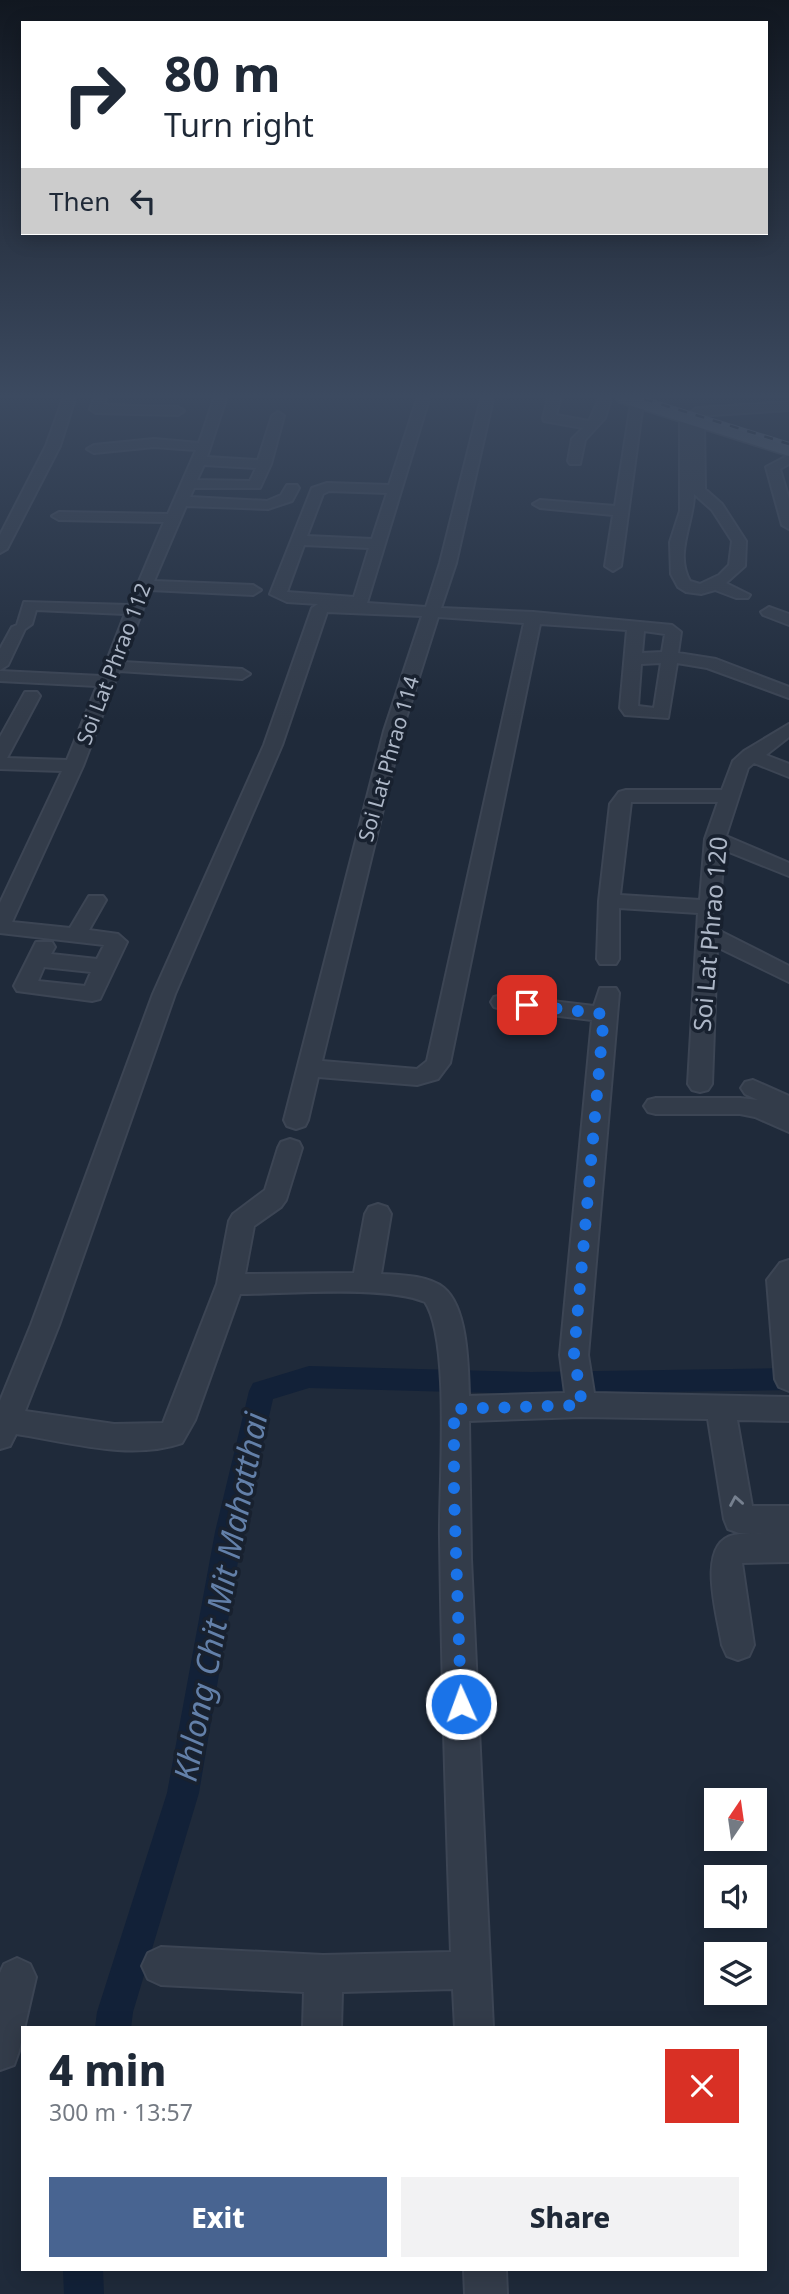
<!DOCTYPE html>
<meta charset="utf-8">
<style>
:root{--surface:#fff;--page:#f2f2f3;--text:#1f2937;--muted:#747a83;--accent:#486491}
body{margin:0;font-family:"Noto Sans",sans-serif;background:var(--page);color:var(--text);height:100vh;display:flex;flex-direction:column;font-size:26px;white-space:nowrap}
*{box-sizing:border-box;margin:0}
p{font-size:23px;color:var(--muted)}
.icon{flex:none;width:38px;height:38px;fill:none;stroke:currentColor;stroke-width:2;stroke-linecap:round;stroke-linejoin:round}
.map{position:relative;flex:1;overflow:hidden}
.side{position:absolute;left:21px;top:2026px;width:746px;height:245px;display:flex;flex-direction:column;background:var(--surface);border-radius:0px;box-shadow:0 4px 18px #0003}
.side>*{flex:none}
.hud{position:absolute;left:21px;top:21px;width:747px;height:214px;border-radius:0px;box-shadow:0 4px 18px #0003;background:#fff;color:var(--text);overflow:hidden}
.needle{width:46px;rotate:13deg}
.tools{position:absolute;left:704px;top:1788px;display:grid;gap:14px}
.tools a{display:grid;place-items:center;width:63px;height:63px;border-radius:0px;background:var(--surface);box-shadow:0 4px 18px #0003;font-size:35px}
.pin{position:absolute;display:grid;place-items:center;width:60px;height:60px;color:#fff;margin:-30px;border-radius:14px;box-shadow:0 4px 10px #0006}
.me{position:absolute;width:77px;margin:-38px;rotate:358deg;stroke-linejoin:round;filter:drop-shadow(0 0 5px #0008)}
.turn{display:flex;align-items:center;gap:24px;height:147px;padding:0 28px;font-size:32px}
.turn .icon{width:91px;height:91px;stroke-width:2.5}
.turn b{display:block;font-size:49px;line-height:60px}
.then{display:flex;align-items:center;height:66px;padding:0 28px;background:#0003;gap:14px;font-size:26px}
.round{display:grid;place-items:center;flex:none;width:74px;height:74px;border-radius:0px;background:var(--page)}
.headline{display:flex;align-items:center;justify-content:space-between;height:119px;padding:0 28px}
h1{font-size:42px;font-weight:800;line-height:52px}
.primary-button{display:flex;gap:14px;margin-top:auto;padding:14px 28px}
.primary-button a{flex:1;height:80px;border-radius:0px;background:var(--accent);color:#fff;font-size:28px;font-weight:800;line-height:80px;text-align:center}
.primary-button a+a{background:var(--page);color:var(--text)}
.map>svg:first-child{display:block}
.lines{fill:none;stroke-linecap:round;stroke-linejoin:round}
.canal{fill:#122138;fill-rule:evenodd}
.minor-casing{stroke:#3c4554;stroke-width:4}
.major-casing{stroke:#3c4554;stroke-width:3}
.minor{fill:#333c4a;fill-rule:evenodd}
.major{fill:#505b6b;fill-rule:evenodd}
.rail-casing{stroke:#546072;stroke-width:4.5}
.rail{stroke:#18212f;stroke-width:2.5;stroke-dasharray:9;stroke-linecap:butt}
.oneway{stroke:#76808f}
.route{stroke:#1a73e8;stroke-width:12;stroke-dasharray:0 21.6}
.labels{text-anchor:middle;stroke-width:7;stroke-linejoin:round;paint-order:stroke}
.far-street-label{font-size:21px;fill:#adb7c7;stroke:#18212f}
.street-label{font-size:24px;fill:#adb7c7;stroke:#18212f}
.near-water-label{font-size:32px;font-style:italic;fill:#6380a9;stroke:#18212f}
</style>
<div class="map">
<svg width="789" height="2294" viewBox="0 0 789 2294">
<rect width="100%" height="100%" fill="#1f2a3a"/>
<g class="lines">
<!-- canal -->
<path class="canal" d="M 309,1366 L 531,1372 L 789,1368 L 789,1390 L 531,1394 L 309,1388 L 273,1399 L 243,1532 L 199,1793 L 133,2012 L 131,2028 L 95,2028 L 97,2012 L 167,1793 L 215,1532 L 249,1391 L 253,1383 Z
M 63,2270 L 103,2270 L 104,2294 L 64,2294 Z"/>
<!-- minor casing -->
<g class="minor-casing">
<path id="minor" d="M 63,399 L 75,399 L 60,446 L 7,549 L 0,553 L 0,535 L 46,446 Z
M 94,399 L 106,399 L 104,405 L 178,407 L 184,411 L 178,415 L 96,413 L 90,409 Z
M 214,399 L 226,399 L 207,457 L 258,460 L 272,416 L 278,412 L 284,416 L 271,464 L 260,488 L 194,488 L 190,497 L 267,501 L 281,495 L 287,485 L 297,485 L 299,488 L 292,501 L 268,509 L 186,506 L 154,581 L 253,585 L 261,590 L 253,595 L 150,590 L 123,662 L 242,669 L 250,674 L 242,679 L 119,671 L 83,766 L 12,922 L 70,928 L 89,896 L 103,896 L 106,900 L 89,930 L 118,934 L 127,942 L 100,999 L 92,1001 L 17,991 L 14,986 L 36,942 L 52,942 L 55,947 L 51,954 L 97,959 L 104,945 L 0,933 L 0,903 L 62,771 L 0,769 L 0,737 L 25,692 L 37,692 L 40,696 L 7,758 L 67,760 L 97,686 L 0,681 L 0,671 L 101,676 L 125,614 L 36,610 L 32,624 L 25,629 L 8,665 L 0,670 L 0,649 L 12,627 L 17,625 L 24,602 L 129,605 L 164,522 L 59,520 L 52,516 L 59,512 L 168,514 L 196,450 L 154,447 L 94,453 L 87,449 L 94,445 L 154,439 L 199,443 ZM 204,465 L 256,468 L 250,481 L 197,480 ZM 44,967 L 91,972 L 85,986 L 38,981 Z
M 417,399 L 429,399 L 367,603 L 426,607 L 440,563 L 481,399 L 493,399 L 456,563 L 441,608 L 533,612 L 672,625 L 681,632 L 678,653 L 716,659 L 789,687 L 789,698 L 707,668 L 677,663 L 668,718 L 625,715 L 620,708 L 627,630 L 540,624 L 450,1063 L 438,1079 L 417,1085 L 318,1077 L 308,1120 L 305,1126 L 296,1129 L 287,1126 L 284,1120 L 384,731 L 422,616 L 327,612 L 282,745 L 175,994 L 59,1325 L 25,1411 L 114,1424 L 163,1423 L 217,1284 L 229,1221 L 233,1214 L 265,1190 L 278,1148 L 281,1142 L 290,1139 L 299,1142 L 302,1148 L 286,1200 L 281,1207 L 254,1226 L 245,1274 L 354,1273 L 365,1214 L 369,1207 L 378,1204 L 387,1207 L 391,1214 L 381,1274 C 399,1275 428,1275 444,1288 C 468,1308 468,1367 469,1396 L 565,1393 L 560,1355 L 592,1020 L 502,1009 L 494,1007 L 491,1002 L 494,997 L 502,995 L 594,1006 L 600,988 L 616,988 L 619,993 L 588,1355 L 594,1393 L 789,1397 L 789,1421 L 737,1420 L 752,1506 L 789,1506 L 789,1534 L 739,1533 L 728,1529 L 724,1519 L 708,1419 L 581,1417 L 469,1421 L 471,1559 L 493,2028 L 455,2028 L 453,1989 L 342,1992 L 341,2028 L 303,2028 L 304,1992 L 161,1985 L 148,1979 L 142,1966 L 148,1953 L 161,1947 L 323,1955 L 451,1952 C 446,1814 442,1676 440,1538 C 439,1485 451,1341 425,1302 C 384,1285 287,1294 240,1294 L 195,1420 L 182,1443 C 130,1461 69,1442 16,1434 L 10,1446 L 0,1449 L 0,1401 L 31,1325 L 153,994 L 264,745 L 312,608 L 318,604 L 287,602 L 270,594 L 312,488 L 327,483 L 389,485 ZM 329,491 L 387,493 L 372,539 L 307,536 L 323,494 ZM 304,545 L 369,548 L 354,597 L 287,592 ZM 438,617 L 524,623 L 427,1061 L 417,1069 L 322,1061 L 402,731 ZM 644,631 L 665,634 L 662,652 L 642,653 ZM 661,663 L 654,708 L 638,706 L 641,664 Z
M 548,399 L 560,399 L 556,415 L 589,421 L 599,399 L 611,399 L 605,418 L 585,440 L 580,464 L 570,464 L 568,461 L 572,439 L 583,428 L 544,421 L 543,418 Z
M 637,399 L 643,403 L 621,566 L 613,571 L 605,566 L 613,515 L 540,508 L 533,504 L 540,500 L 615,506 L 631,403 Z
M 789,402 L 789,410 L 697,416 L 691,412 L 697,408 Z
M 686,414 L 691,415 L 693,421 L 698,418 L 704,422 L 705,489 L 722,504 L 746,541 L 745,566 L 726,583 L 750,595 L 748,598 L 736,598 L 715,590 L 701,594 L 686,592 L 678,587 L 671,574 L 670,542 L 680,511 L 680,418 ZM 694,494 L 712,510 L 732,541 L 729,565 L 719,575 L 700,584 L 690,581 C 674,553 694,523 694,494 Z
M 789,455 L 789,464 L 780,469 L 789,499 L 789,529 L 782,525 L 766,467 Z
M 769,607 L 789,614 L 789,625 L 763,615 L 761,612 Z
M 789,724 L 789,737 L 766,755 L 789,764 L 789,777 L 754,763 L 748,768 L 726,836 L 789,863 L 789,876 L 724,850 L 718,930 L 789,966 L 789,982 L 717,947 L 712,1084 L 708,1090 L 700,1092 L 692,1090 L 688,1084 L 698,913 L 619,908 L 619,959 L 616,964 L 600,964 L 597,959 L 599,901 L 610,804 L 619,792 L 626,790 L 722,790 L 733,761 L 744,751 ZM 631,802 L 718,802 L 705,839 L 700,900 L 620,895 Z
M 753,1080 L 789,1096 L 789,1132 L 755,1117 L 740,1114 L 656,1114 L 648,1112 L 644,1106 L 648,1100 L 656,1098 L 740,1098 L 758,1100 L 745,1094 L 741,1088 L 745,1082 Z
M 789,1260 L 789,1391 L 779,1387 L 775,1379 L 767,1280 L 780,1263 Z
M 789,1534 L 789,1562 L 742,1563 L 754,1645 L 749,1656 L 738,1660 L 727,1656 L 722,1645 C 718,1617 695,1543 734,1535 C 751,1532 771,1534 789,1534 Z
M 17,1958 L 30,1964 L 36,1977 L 19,2051 L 14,2065 L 0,2070 L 0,1973 L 4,1964 Z
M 464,2270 L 506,2270 L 507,2294 L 465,2294 Z"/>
</g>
<!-- major casing -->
<g class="major-casing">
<path id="major" d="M 617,399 L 642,399 L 789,445 L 789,456 L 619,402 Z"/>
</g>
<!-- minor -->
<use href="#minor" class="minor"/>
<!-- major -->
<use href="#major" class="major"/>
<!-- rail casing -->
<g class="rail-casing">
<path id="rail" d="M 644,399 L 789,444"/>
</g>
<!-- rail -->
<use href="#rail" class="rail"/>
</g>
<!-- one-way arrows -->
<defs><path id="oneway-chevron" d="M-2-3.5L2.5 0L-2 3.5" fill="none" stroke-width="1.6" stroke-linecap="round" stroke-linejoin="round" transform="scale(1.75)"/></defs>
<use class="oneway" href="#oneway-chevron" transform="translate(736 1501) rotate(-100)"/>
<!-- sky -->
<linearGradient id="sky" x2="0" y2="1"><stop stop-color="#111720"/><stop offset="0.55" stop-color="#3c4a60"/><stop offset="1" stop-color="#3c4a60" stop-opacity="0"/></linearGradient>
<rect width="789" height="720" fill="url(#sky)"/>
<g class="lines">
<!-- route -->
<path class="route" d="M 461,1704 L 454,1492 L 454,1409 L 582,1405 L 574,1354 L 604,1014 L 527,1005"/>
</g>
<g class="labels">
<!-- far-street labels -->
<g class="far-street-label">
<text transform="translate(114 664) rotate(-69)" y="7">Soi Lat Phrao 112</text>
<text transform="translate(389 759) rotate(-74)" y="7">Soi Lat Phrao 114</text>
</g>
<!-- street labels -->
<g class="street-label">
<text transform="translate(711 934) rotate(-85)" y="8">Soi Lat Phrao 120</text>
</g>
<!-- near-water labels -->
<g class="near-water-label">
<text transform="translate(221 1597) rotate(-79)" y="11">Khlong Chit Mit Mahatthai</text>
</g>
</g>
</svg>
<div class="tools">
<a><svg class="needle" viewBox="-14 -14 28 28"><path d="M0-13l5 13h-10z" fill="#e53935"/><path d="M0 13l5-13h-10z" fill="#747a83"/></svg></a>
<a><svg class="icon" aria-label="sound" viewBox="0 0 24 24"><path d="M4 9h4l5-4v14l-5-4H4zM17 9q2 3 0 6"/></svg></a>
<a><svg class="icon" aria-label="layers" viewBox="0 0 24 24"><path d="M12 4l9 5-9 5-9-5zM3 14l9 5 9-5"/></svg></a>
</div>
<div class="pin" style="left:527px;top:1005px;background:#d93025"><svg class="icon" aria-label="arrive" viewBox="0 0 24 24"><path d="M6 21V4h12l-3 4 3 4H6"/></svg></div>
<svg class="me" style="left:461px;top:1704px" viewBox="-20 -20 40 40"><circle r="17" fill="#1a73e8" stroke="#fff" stroke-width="3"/><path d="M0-11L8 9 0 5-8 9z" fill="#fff"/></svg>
<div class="hud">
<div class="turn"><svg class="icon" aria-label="right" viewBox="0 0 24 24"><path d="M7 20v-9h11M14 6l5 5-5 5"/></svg><div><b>80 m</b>Turn right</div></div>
<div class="then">Then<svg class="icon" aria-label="left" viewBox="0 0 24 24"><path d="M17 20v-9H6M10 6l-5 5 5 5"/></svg></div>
</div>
<section class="side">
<div class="headline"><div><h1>4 min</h1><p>300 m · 13:57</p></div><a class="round" style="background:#d93025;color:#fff"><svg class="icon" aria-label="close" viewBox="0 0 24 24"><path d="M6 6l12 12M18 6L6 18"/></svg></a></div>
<div class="primary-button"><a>Exit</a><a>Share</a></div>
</section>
</div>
